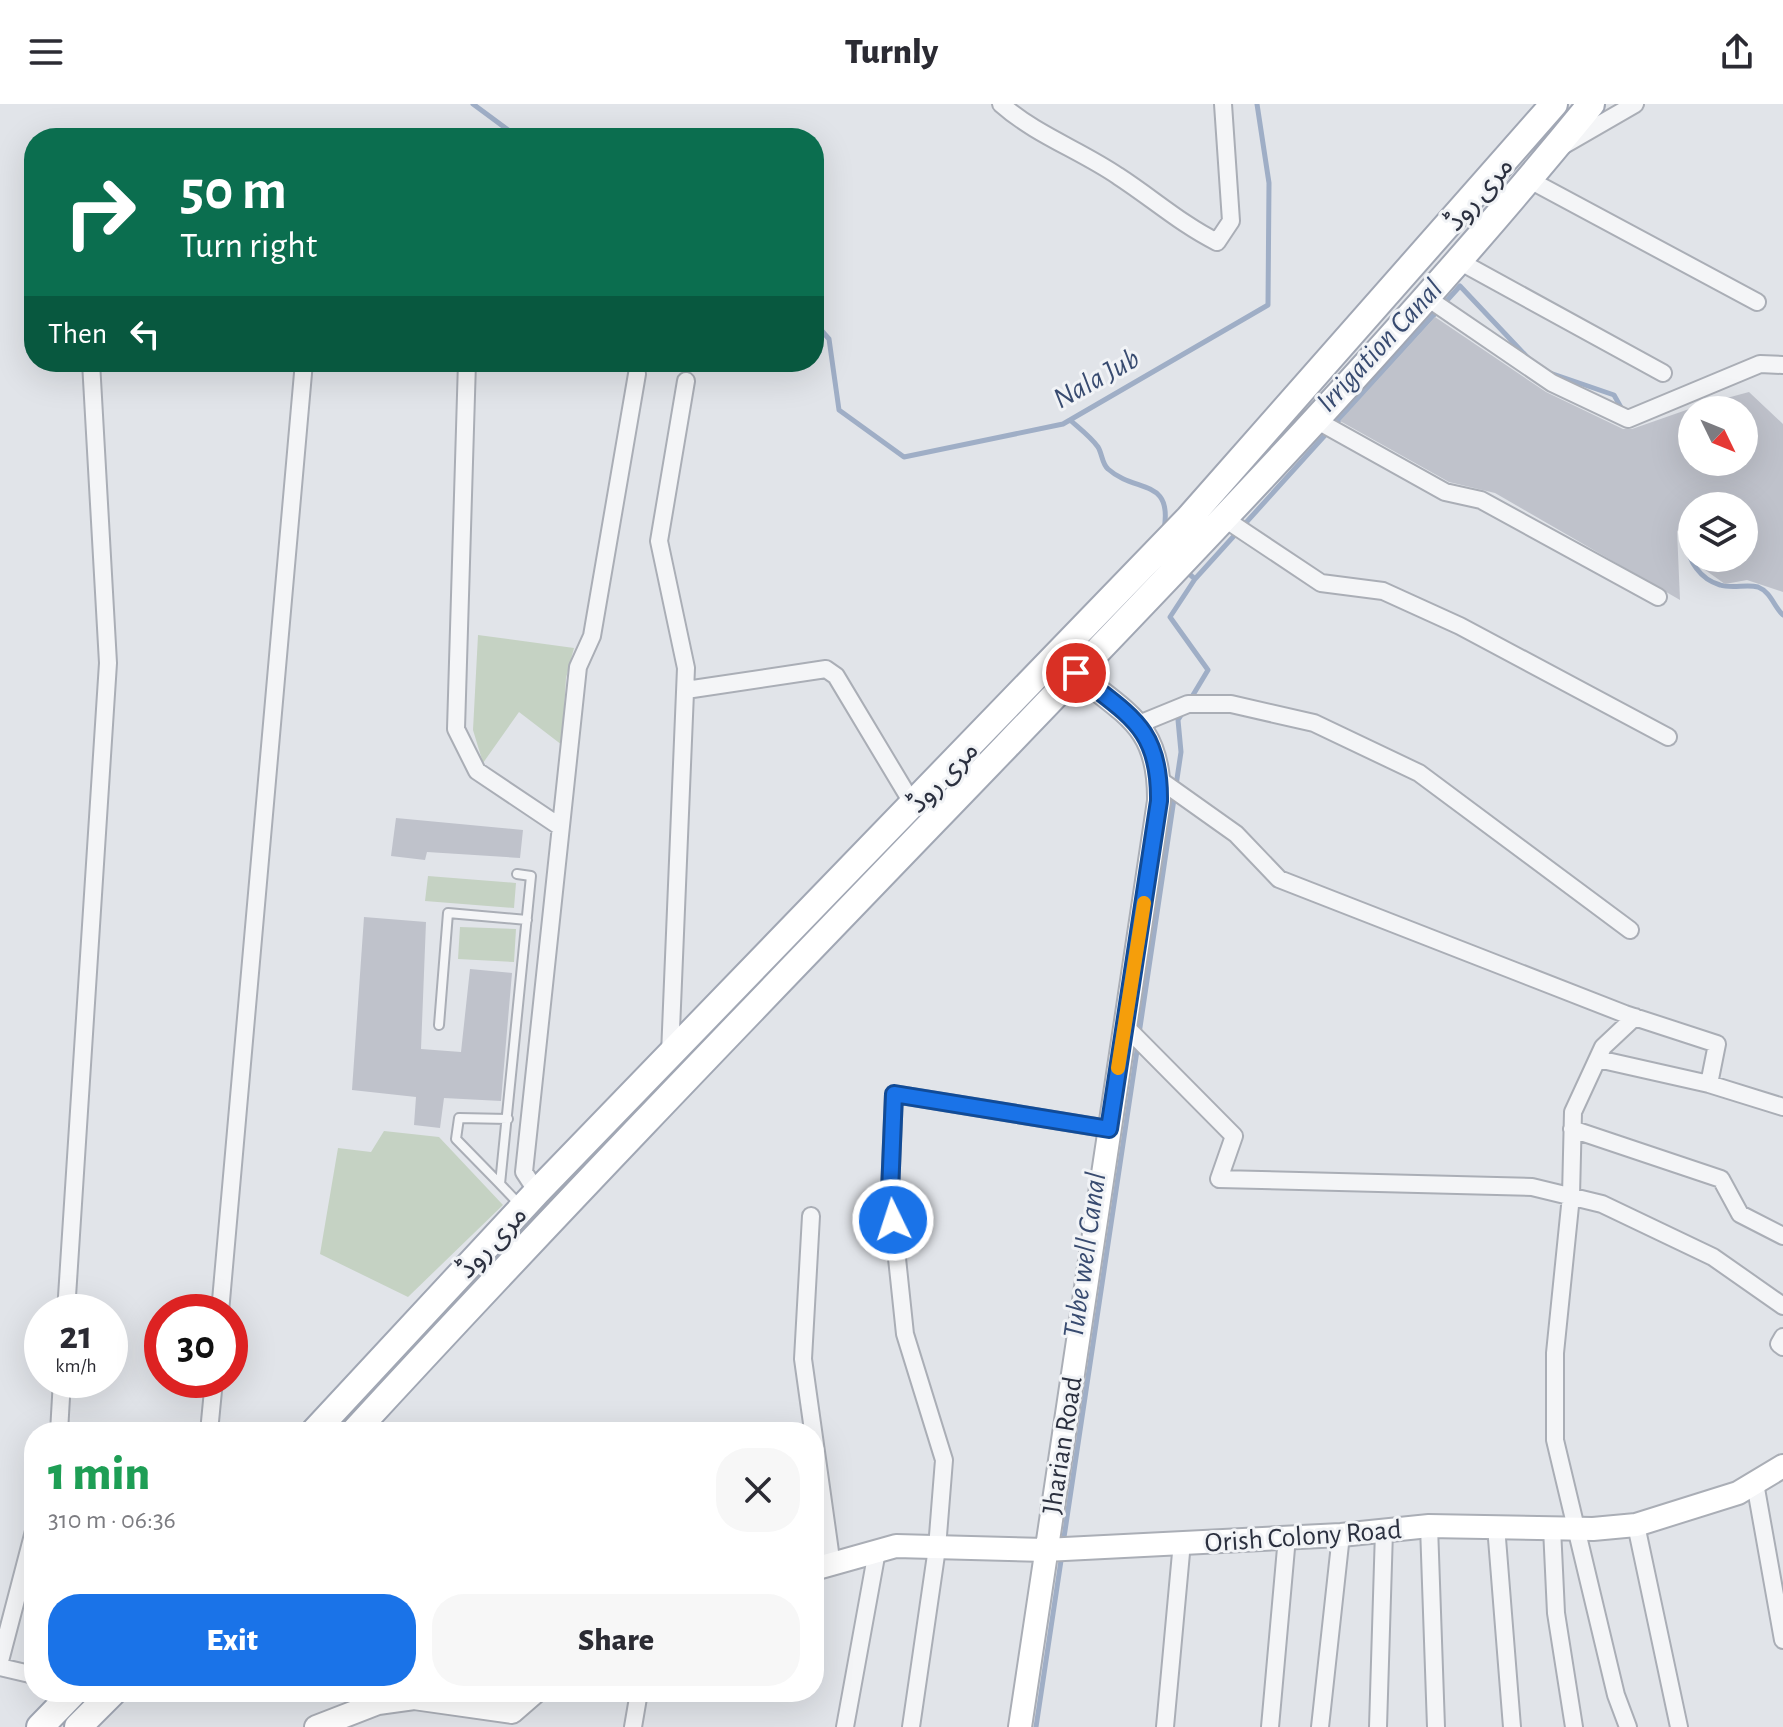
<!DOCTYPE html>
<meta charset="utf-8">
<style>
:root{--surface:#fff;--page:#f7f7f7;--text:#2b2b33;--muted:#7c7c81;--accent:#1a73e8}
body{margin:0;font-family:"Alegreya Sans","Noto Sans Arabic",sans-serif;background:var(--page);color:var(--text);height:100vh;display:flex;flex-direction:column;font-size:30px;white-space:nowrap}
*{box-sizing:border-box;margin:0}
p{font-size:26px;color:var(--muted)}
.icon{flex:none;width:44px;height:44px;fill:none;stroke:currentColor;stroke-width:2;stroke-linecap:round;stroke-linejoin:round}
.map{position:relative;flex:1;overflow:hidden}
.side{position:absolute;left:24px;top:1318px;width:800px;height:280px;display:flex;flex-direction:column;background:var(--surface);border-radius:32px;box-shadow:0 8px 32px #0002}
.side>*{flex:none}
.banner{position:absolute;left:24px;top:24px;width:800px;height:244px;border-radius:32px;box-shadow:0 8px 32px #0002;background:#0b6e4f;color:#fff;overflow:hidden}
.needle{width:52px;rotate:133deg}
.controls{position:absolute;left:1678px;top:292px;display:grid;gap:16px}
.controls a{display:grid;place-items:center;width:80px;height:80px;border-radius:50%;background:var(--surface);box-shadow:0 8px 32px #0002;font-size:40px}
.speed{position:absolute;left:24px;top:1190px;display:flex;gap:16px;font-size:40px;font-weight:700;text-align:center}
.speed>*{display:grid;place-content:center;width:104px;height:104px;border-radius:50%;background:var(--surface);box-shadow:0 8px 32px #0002;line-height:1}
.speed small{font-size:20px;font-weight:400}
.speed .limit{border:12px solid #d22;background:#fff;color:#111}
.pin{position:absolute;display:grid;place-items:center;width:68px;height:68px;color:#fff;margin:-34px;border:4px solid #fff;border-radius:50%;box-shadow:0 2px 8px #0007}
.me{position:absolute;width:88px;margin:-44px;rotate:356deg;stroke-linejoin:round;filter:drop-shadow(0 0 6px #0008)}
.turn{display:flex;align-items:center;gap:28px;height:168px;padding:0 24px;font-size:36px}
.turn .icon{width:104px;height:104px;stroke-width:2.5}
.turn b{display:block;font-size:56px;line-height:68px}
.then{display:flex;align-items:center;height:76px;padding:0 24px;background:#0003;gap:16px;font-size:30px}
.round{display:grid;place-items:center;flex:none;width:84px;height:84px;border-radius:32px;background:var(--page)}
.head{display:flex;align-items:center;justify-content:space-between;height:136px;padding:0 24px}
h1{font-size:48px;font-weight:800;line-height:60px;color:#1e9e55}
.button{display:flex;gap:16px;margin-top:auto;padding:16px 24px}
.button a{flex:1;height:92px;border-radius:32px;background:var(--accent);color:#fff;font-size:32px;font-weight:800;line-height:92px;text-align:center}
.button a+a{background:var(--page);color:var(--text)}
header{display:flex;justify-content:space-between;align-items:center;height:104px;padding:0 24px;background:var(--surface);font-size:36px;font-weight:800}
.map>svg:first-child{display:block}
.green{fill:#c5d2c3}
.lines{fill:none;stroke-linecap:round;stroke-linejoin:round}
.stream{stroke:#9faec6;stroke-width:5}
.building{fill:#bfc2cb}
.lane-casing{stroke:#aaaeb6;stroke-width:12}
.street-casing{stroke:#aaaeb6;stroke-width:20}
.secondary-casing{stroke:#aaaeb6;stroke-width:26}
.primary-casing{stroke:#a1a7b4;stroke-width:30}
.lane{stroke:#f4f5f7;stroke-width:8}
.street{stroke:#f4f5f7;stroke-width:16}
.secondary{stroke:#fff;stroke-width:22}
.primary{stroke:#fff;stroke-width:26}
.route-casing{stroke:#114b97;stroke-width:20}
.route{stroke:#1a73e8;stroke-width:14}
.slow{stroke:#f59e0b;stroke-width:14}
.labels{text-anchor:middle;stroke-width:6;stroke-linejoin:round;paint-order:stroke}
.street-label{font-size:28px;fill:#2b303f;stroke:#f1f3f6}
.water-label{font-size:30px;font-style:italic;fill:#384b70;stroke:#f1f3f6}
</style>
<header><svg class="icon" aria-label="menu" viewBox="0 0 24 24"><path d="M4 6h16M4 12h16M4 18h16"/></svg>Turnly<svg class="icon" aria-label="share" viewBox="0 0 24 24"><path d="M12 15V3M7 8l5-5 5 5M5 13v7h14v-7"/></svg></header>
<div class="map">
<svg width="1783" height="1623" viewBox="0 0 1783 1623">
<rect width="100%" height="100%" fill="#e1e4e9"/>
<!-- green -->
<path class="green" d="M 478,531 L 574,544 L 566,574 L 562,641 L 519,608 L 483,659 L 473,626 Z
M 428,772 L 516,779 L 514,804 L 425,797 Z
M 460,823 L 516,825 L 514,858 L 458,855 Z
M 384,1027 L 439,1033 L 503,1101 L 408,1193 L 320,1150 L 338,1044 L 371,1048 Z"/>
<g class="lines">
<!-- stream -->
<path class="stream" d="M 473,0 L 519,34
M 814,218 L 829,235 L 839,306 L 904,353 L 1063,320 L 1268,201 L 1269,79 L 1257,0
M 1550,269 L 1614,291 L 1623,307
M 1070,316 C 1079,324 1091,333 1098,343 C 1102,349 1102,360 1108,365 C 1136,390 1173,373 1164,426
M 1687,438 C 1688,457 1700,475 1720,481 C 1732,485 1746,480 1758,483 C 1771,488 1774,503 1783,511
M 1187,468 L 1195,475 L 1460,182 L 1529,255
M 1190,596 L 1208,566 L 1170,513 L 1195,475
M 1139,930 L 1181,648 L 1178,616 L 1183,608
M 1063,1440 L 1138,940
M 1036,1623 L 1062,1450"/>
</g>
<!-- building -->
<path class="building" d="M 1435,213 L 1546,288 L 1623,325 L 1632,325 L 1692,304 L 1692,358 L 1744,358 L 1744,306 L 1702,306 L 1701,301 L 1749,288 L 1783,320 L 1783,488 L 1747,476 L 1725,480 L 1688,454 L 1744,454 L 1744,402 L 1692,402 L 1692,449 L 1677,426 L 1680,496 L 1495,389 L 1449,378 L 1340,317 Z
M 396,714 L 523,726 L 520,754 L 427,748 L 425,756 L 391,752 Z
M 364,813 L 426,818 L 421,945 L 461,948 L 470,865 L 512,869 L 501,997 L 444,994 L 440,1024 L 414,1021 L 416,993 L 352,986 Z"/>
<g class="lines">
<!-- lane casing -->
<g class="lane-casing">
<path id="lane" d="M 517,770 L 531,772 L 500,1080 L 519,1100
M 439,921 L 448,809 L 527,816
M 500,1080 L 456,1035 L 459,1014 L 508,1015"/>
</g>
<!-- street casing -->
<g class="street-casing">
<path id="street" d="M 1001,0 C 1036,31 1080,46 1118,72 C 1152,94 1181,120 1217,138 L 1231,117 L 1223,0
M 1564,41 L 1635,0
M 1526,74 L 1757,198
M 1457,156 L 1663,269
M 1426,193 L 1552,279 L 1628,315 L 1760,260 L 1783,261
M 467,258 L 456,625 L 477,667 L 559,722
M 1316,316 L 1445,388 L 1481,396 L 1658,493
M 1225,415 L 1321,479 L 1383,487 L 1460,522 L 1668,633
M 686,586 L 826,565 L 836,572 L 914,702
M 1139,620 L 1188,600 L 1231,600 L 1314,619 L 1419,669 L 1630,826
M 1160,676 L 1236,730 L 1279,775 L 1625,910 L 1717,940 L 1709,980 L 1783,1003
M 1125,922 L 1234,1032 L 1219,1075 L 1532,1083 L 1602,1100 L 1713,1153 L 1783,1202
M 670,950 L 686,564 L 659,437 L 686,277
M 1598,955 L 1709,980
M 1572,1025 L 1721,1075 L 1740,1110 L 1783,1132
M 537,1088 L 524,1068 L 578,563 L 592,532 L 637,270
M 811,1112 L 803,1255 L 832,1462
M 66,1208 L 108,559 L 91,258
M 220,1208 L 304,258
M 1783,1233 L 1779,1240 L 1783,1243
M 59,1328 L 62,1276
M 209,1328 L 214,1276
M 1755,1379 L 1783,1536
M 1636,1421 L 1679,1623
M 1429,1422 L 1436,1623
M 1496,1422 L 1512,1623
M 1552,1424 L 1556,1509 L 1574,1623
M 0,1557 L 34,1427
M 0,1563 L 34,1571
M 633,1623 L 639,1588
M 845,1623 L 877,1447
M 911,1623 L 937,1444 L 944,1356 L 905,1230 L 890,1088 L 894,990 L 1109,1025
M 1165,1623 L 1182,1438
M 1270,1623 L 1287,1433
M 1320,1623 L 1341,1431
M 1378,1623 L 1384,1427
M 1628,1623 L 1616,1591 L 1555,1336 L 1555,1249 L 1571,1092 L 1573,1008 L 1603,943 L 1635,913"/>
</g>
<!-- secondary casing -->
<g class="secondary-casing">
<path id="secondary" d="M 814,1465 L 896,1442 L 1045,1446 L 1341,1431 L 1429,1422 L 1593,1425 L 1636,1421 L 1738,1389 L 1783,1362
M 316,1623 L 378,1599 L 414,1594 L 512,1608 L 535,1588
M 1020,1623 L 1159,697 C 1160,623 1129,612 1076,569"/>
</g>
<!-- primary casing -->
<g class="primary-casing">
<path id="primary" d="M 314,1328 L 537,1088 L 1189,414 L 1554,0
M 354,1328 C 562,1102 776,881 989,660 C 1195,446 1403,231 1591,0
M 40,1623 L 74,1588
M 78,1623 L 113,1588"/>
</g>
<!-- lane -->
<use href="#lane" class="lane"/>
<!-- street -->
<use href="#street" class="street"/>
<!-- secondary -->
<use href="#secondary" class="secondary"/>
<!-- primary -->
<use href="#primary" class="primary"/>
</g>
<g class="lines">
<!-- route casing -->
<g class="route-casing">
<path id="route" d="M 893,1116 L 890,1088 L 894,990 L 1109,1025 L 1159,697 C 1160,623 1129,612 1076,569"/>
</g>
<!-- route -->
<use href="#route" class="route"/>
<!-- slow -->
<path class="slow" d="M 1118,964 L 1144,799"/>
</g>
<g class="labels">
<!-- street labels -->
<g class="street-label">
<text transform="translate(1478 89) rotate(-49)" y="10">مری روڈ</text>
<text transform="translate(942 672) rotate(-46)" y="10">مری روڈ</text>
<text transform="translate(491 1137) rotate(-47)" y="10">مری روڈ</text>
<text transform="translate(1061 1341) rotate(-81)" y="10">Jharian Road</text>
<text transform="translate(1303 1431) rotate(-4)" y="10">Orish Colony Road</text>
</g>
<!-- water labels -->
<g class="water-label">
<text transform="translate(1379 241) rotate(-47)" y="10">Irrigation Canal</text>
<text transform="translate(1096 274) rotate(-29)" y="10">Nala Jub</text>
<text transform="translate(1084 1151) rotate(-82)" y="10">Tube well Canal</text>
</g>
</g>
</svg>
<div class="controls">
<a><svg class="needle" viewBox="-14 -14 28 28"><path d="M0-13l5 13h-10z" fill="#e53935"/><path d="M0 13l5-13h-10z" fill="#7c7c81"/></svg></a>
<a><svg class="icon" aria-label="layers" viewBox="0 0 24 24"><path d="M12 4l9 5-9 5-9-5zM3 14l9 5 9-5"/></svg></a>
</div>
<div class="speed"><div>21<small>km/h</small></div><div class="limit">30</div></div>
<div class="pin" style="left:1076px;top:569px;background:#d93025"><svg class="icon" aria-label="arrive" viewBox="0 0 24 24"><path d="M6 21V4h12l-3 4 3 4H6"/></svg></div>
<svg class="me" style="left:893px;top:1116px" viewBox="-20 -20 40 40"><circle r="17" fill="#1a73e8" stroke="#fff" stroke-width="3"/><path d="M0-11L8 9 0 5-8 9z" fill="#fff"/></svg>
<div class="banner">
<div class="turn"><svg class="icon" aria-label="right" viewBox="0 0 24 24"><path d="M7 20v-9h11M14 6l5 5-5 5"/></svg><div><b>50 m</b>Turn right</div></div>
<div class="then">Then<svg class="icon" aria-label="left" viewBox="0 0 24 24"><path d="M17 20v-9H6M10 6l-5 5 5 5"/></svg></div>
</div>
<section class="side">
<div class="head"><div><h1>1 min</h1><p>310 m · 06:36</p></div><a class="round"><svg class="icon" aria-label="close" viewBox="0 0 24 24"><path d="M6 6l12 12M18 6L6 18"/></svg></a></div>
<div class="button"><a>Exit</a><a>Share</a></div>
</section>
</div>
